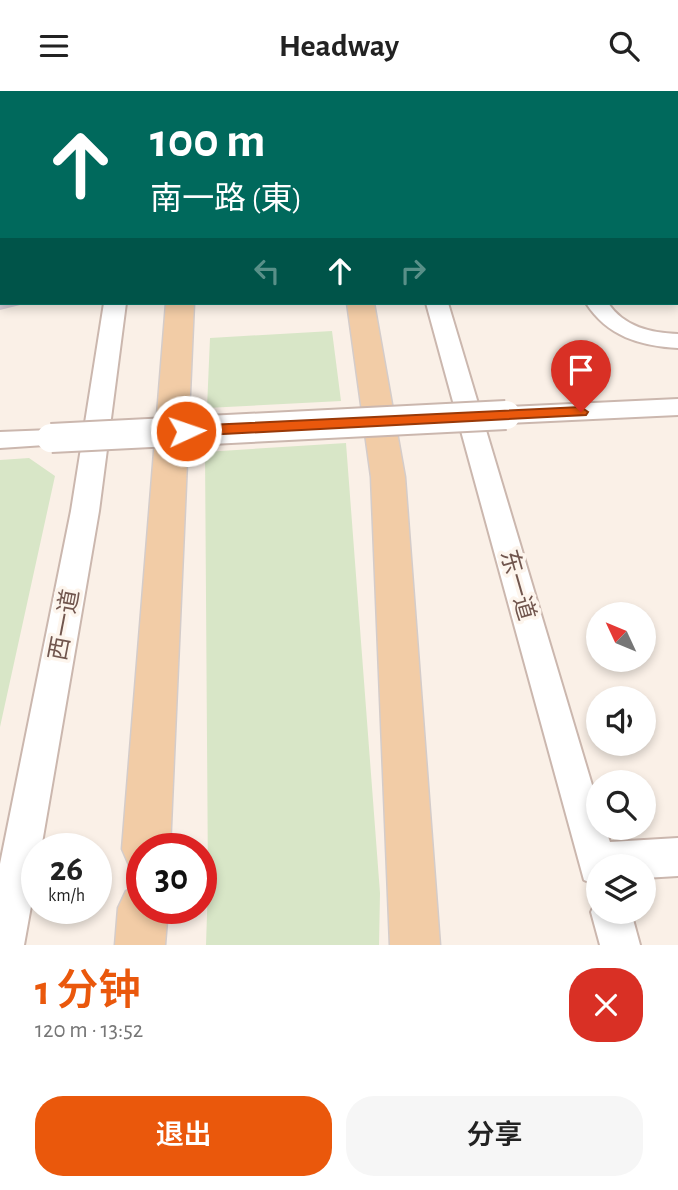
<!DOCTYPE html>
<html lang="zh">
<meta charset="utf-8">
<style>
:root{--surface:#fff;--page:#f6f6f6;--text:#222;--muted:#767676;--accent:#ea580c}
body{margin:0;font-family:"Alegreya Sans","Noto Sans SC",sans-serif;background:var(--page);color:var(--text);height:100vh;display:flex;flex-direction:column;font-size:26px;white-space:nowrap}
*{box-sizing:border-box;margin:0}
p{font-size:23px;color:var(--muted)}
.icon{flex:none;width:38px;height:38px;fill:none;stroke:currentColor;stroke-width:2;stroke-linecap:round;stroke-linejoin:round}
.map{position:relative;height:854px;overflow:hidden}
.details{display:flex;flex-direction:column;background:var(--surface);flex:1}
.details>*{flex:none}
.top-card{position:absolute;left:0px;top:0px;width:679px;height:214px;box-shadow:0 4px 10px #0003;background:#00695c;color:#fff;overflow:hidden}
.needle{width:46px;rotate:314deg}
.controls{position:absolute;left:586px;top:511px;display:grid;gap:14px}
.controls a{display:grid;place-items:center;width:70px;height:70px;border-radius:50%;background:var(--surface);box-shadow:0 4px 10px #0003;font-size:35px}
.speed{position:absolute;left:21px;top:742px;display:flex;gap:14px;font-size:35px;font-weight:700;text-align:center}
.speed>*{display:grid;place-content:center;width:91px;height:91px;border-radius:50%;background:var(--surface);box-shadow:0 4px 10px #0003;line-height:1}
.speed small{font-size:18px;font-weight:400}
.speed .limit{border:10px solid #d22;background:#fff;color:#111}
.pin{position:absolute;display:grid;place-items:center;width:60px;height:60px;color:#fff;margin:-72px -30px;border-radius:50% 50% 50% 0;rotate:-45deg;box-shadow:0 0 7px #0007}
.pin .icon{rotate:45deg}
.me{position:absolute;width:77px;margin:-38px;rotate:87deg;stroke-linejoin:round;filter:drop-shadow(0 0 5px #0008)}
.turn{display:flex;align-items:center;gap:24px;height:147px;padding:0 35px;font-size:32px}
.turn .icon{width:91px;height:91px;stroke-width:2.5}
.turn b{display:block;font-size:49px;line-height:60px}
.lanes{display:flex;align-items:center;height:66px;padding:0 35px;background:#0003;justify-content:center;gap:35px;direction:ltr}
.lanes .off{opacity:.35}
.round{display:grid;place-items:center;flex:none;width:74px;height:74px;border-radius:28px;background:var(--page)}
.headline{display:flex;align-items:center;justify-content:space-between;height:119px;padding:0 35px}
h1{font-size:42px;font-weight:600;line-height:52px;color:var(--accent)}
.cta{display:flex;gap:14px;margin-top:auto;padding:14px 35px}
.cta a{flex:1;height:80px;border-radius:28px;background:var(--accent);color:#fff;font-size:28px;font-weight:600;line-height:80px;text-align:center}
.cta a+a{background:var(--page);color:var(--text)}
header{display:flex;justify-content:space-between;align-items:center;height:91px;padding:0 35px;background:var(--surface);font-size:32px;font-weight:600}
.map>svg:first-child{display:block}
.green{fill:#d8e6c7}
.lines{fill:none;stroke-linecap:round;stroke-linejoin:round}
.taxiway{fill:#d6cbd5;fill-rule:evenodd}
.minor-casing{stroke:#cbb7ae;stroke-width:4}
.major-casing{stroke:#d4ccca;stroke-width:3}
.minor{fill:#fff;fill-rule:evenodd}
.major{fill:#f2cca6;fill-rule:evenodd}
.minor-bridge-far1-casing{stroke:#cbb7ae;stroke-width:24;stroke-linecap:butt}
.minor-bridge-casing{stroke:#cbb7ae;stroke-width:32;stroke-linecap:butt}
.minor-bridge-far1{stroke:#fff;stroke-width:22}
.minor-bridge{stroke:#fff;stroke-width:28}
.route{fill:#ea580c;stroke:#983908;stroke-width:2}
.labels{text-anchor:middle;stroke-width:7;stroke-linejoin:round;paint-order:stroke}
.street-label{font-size:24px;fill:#71564e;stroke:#fdf5ed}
</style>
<header><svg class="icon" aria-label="menu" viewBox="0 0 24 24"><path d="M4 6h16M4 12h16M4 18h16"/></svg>Headway<svg class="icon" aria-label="search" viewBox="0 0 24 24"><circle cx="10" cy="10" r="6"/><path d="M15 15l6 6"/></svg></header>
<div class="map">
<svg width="678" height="854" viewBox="0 0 678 854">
<rect width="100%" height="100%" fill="#faf0e7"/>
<!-- green -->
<path class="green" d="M 332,240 L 341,310 L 207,317 L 210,247 Z
M 346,352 L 380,802 L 379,854 L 206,854 L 208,793 L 205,361 Z
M 29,367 L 55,385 L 0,636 L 0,369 Z"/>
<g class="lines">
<!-- taxiway -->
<path class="taxiway" d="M 677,62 L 678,62 L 678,86 L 677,86 Z
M 0,84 L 2,84 L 2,110 L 0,110 Z
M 677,159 L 678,159 L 678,189 L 677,189 Z
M 0,188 L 2,212 L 21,212 L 20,214 L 0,219 Z"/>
<!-- minor casing -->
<g class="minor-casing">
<path id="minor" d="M 130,0 L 146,0 L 147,2 L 131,2 Z
M 369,0 L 385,0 L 385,2 L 369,2 Z
M 641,0 L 678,0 L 678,6 L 677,2 L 639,2 Z
M 0,17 L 2,17 L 2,27 L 0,27 Z
M 677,17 L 678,17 L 678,27 L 677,27 Z
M 0,40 L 2,40 L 2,50 L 0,50 Z
M 0,78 L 2,78 L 0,93 Z
M 104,212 L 126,212 L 99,420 L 41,758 L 37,758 L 37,782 L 24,854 L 0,854 L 0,773 L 71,420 Z
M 426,212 L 448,212 L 598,714 L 598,737 L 605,737 L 610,751 L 678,747 L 678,785 L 644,787 L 644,775 L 598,775 L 598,795 L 584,789 Z
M 586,212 L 608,212 C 624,236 651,242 678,243 L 678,257 C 640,255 607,245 586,212 Z
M 678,308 L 678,324 L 508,332 L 499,330 L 496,324 L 499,318 L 508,316 Z
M 51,339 L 60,341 L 64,347 L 60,353 L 0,357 L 0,341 Z
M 598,806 L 598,821 L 631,821 L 640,854 L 600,854 L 591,821 Z"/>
</g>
<!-- major casing -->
<g class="major-casing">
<path id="major" d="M 174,0 L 194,0 L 194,2 L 175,2 Z
M 335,0 L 355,0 L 334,2 Z
M 166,212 L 194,212 L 170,758 L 142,758 L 142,779 L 129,774 L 122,758 Z
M 347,212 L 374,212 L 405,386 L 440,854 L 390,854 L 371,386 Z
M 142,793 L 142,817 L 168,817 L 165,854 L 115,854 L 118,817 L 126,800 Z"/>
</g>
<!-- minor -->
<use href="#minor" class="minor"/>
<!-- major -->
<use href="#major" class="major"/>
<!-- minor-bridge-far1 casing -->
<g class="minor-bridge-far1-casing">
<path id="minor-bridge-far1" d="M 471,326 L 508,324"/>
</g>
<!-- minor-bridge casing -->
<g class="minor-bridge-casing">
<path id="minor-bridge" d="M 51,347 L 506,324"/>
</g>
<!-- minor-bridge-far1 -->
<use href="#minor-bridge-far1" class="minor-bridge-far1"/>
<!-- minor-bridge -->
<use href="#minor-bridge" class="minor-bridge"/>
</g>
<!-- route -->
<path class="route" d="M 581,316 L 588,321 L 586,324 L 186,345 L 178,340 L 186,335 Z"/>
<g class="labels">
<!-- street labels -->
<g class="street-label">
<text transform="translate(518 494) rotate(74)" y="8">东一道</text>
<text transform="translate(64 534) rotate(-79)" y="8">西一道</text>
</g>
</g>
</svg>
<div class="controls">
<a><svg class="needle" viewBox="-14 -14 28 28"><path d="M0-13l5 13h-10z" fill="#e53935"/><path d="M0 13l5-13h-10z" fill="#767676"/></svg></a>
<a><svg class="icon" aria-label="sound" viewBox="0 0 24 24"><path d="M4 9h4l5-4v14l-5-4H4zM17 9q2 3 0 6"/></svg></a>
<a><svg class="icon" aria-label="search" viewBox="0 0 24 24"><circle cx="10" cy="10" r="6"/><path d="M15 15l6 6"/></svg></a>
<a><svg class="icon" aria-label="layers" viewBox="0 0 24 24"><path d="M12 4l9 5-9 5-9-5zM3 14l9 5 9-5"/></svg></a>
</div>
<div class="speed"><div>26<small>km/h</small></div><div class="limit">30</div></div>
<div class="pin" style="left:581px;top:321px;background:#d93025"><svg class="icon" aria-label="arrive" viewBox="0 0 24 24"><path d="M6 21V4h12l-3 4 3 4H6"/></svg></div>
<svg class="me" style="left:186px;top:340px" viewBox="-20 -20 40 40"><circle r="17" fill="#ea580c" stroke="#fff" stroke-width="3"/><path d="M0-11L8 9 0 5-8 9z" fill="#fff"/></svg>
<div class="top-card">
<div class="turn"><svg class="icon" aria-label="ahead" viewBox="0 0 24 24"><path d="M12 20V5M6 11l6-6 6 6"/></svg><div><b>100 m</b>南一路 (東)</div></div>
<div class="lanes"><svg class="icon off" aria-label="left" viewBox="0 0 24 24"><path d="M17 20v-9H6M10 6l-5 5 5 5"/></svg><svg class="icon" aria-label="ahead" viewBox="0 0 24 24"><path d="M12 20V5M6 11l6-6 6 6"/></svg><svg class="icon off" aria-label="right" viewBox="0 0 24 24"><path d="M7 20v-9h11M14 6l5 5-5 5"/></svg></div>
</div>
</div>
<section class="details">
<div class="headline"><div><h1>1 分钟</h1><p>120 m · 13:52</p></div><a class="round" style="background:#d93025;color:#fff"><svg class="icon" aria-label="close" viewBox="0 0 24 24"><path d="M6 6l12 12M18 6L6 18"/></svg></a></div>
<div class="cta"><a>退出</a><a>分享</a></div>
</section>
